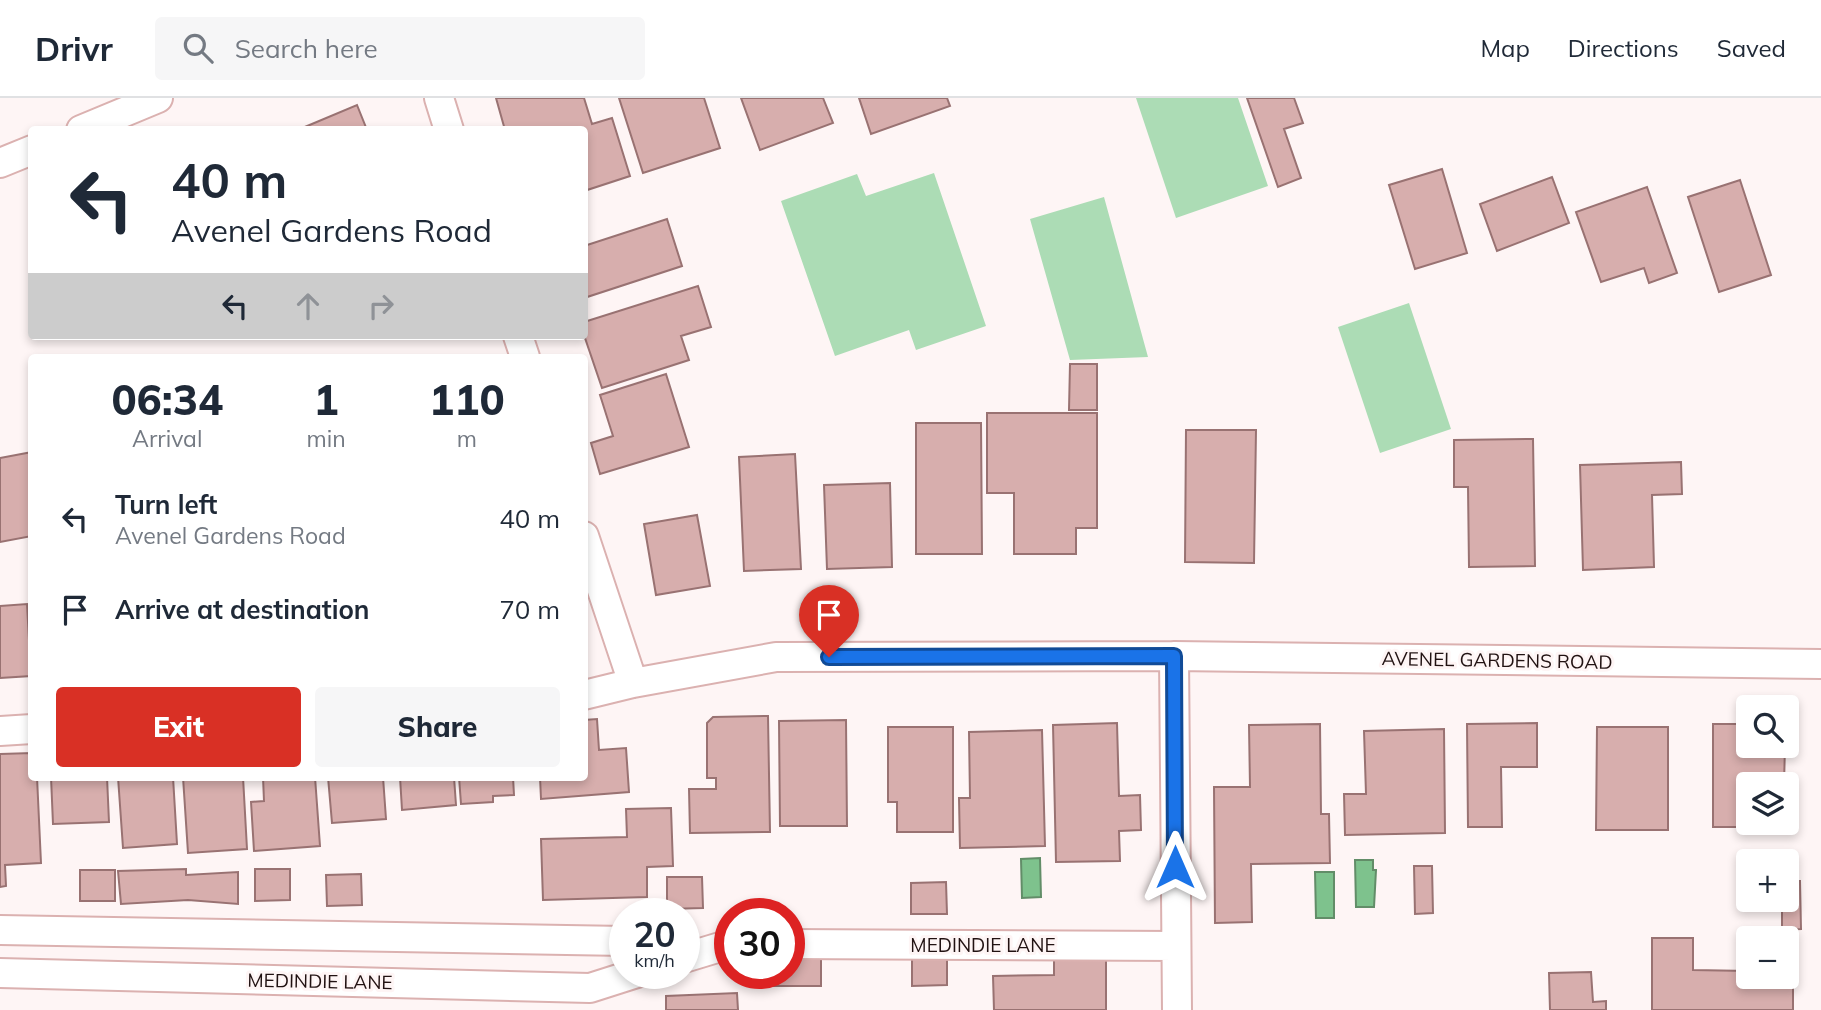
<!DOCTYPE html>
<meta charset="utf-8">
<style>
:root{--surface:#fff;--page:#f6f6f7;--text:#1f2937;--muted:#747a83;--line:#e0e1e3;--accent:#d93025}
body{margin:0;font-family:Mulish,sans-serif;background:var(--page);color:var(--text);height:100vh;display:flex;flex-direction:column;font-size:26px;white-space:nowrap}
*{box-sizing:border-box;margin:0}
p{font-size:23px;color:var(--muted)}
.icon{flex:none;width:38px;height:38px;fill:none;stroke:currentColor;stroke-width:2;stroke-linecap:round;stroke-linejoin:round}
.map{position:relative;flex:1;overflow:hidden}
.panel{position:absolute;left:28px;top:256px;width:560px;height:427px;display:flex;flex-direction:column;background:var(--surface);border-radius:7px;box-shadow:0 4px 10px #0003}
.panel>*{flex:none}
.guide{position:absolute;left:28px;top:28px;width:560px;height:214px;border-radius:7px;box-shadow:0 4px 10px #0003;background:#fff;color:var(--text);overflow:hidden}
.tools{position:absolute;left:1736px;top:597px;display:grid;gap:14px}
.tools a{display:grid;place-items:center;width:63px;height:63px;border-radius:7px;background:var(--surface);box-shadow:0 4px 10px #0003;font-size:35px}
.speed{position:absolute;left:609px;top:800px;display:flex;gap:14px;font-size:35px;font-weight:700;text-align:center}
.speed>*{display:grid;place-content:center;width:91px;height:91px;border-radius:50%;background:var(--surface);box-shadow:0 4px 10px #0003;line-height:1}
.speed small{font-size:18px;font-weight:400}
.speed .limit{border:10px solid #d22;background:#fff;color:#111}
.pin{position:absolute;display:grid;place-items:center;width:60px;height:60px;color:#fff;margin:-72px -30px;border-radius:50% 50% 50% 0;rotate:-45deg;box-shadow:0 0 7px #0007}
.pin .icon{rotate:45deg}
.me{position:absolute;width:77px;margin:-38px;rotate:0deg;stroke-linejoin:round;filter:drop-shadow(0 0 5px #0008)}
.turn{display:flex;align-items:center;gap:24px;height:147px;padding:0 28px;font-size:32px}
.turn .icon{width:91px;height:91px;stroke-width:2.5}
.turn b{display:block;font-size:49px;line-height:60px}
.lanes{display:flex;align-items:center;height:66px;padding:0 28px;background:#0003;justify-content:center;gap:35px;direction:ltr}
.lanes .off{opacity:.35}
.eta{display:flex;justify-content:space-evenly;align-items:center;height:119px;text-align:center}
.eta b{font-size:42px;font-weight:800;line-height:49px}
.cta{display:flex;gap:14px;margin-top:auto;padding:14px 28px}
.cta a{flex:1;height:80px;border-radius:7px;background:var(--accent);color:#fff;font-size:28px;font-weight:800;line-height:80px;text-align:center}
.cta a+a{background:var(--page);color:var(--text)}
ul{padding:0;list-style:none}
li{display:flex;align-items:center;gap:21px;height:91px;padding:0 28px}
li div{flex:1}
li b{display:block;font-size:26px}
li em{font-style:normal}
header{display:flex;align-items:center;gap:42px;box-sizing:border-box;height:98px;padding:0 35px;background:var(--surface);border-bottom:2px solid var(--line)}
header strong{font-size:33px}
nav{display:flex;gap:38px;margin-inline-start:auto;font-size:24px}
.search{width:490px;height:63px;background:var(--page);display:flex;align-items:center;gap:18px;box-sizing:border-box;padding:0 24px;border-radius:7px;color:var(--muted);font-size:26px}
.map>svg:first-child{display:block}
.green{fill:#acdcb5}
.water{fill:#7ec28d;stroke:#628d68;stroke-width:2}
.building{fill:#d7aead;stroke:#997272;stroke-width:2}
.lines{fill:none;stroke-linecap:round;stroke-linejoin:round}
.street-casing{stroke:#dbb1b0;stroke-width:32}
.street{stroke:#fff;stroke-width:28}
.route-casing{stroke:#114b97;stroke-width:18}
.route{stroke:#1a73e8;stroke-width:12}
.labels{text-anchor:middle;stroke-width:6;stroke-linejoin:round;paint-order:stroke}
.street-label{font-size:19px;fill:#211212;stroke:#fef5f5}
</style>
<header>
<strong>Drivr</strong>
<div class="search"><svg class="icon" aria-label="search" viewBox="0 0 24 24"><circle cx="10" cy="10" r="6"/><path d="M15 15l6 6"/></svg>Search here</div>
<nav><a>Map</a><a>Directions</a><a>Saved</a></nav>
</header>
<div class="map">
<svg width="1821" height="912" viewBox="0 0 1821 912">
<rect width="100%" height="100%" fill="#fef5f5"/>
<!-- green -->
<path class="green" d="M 1136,0 L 1238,0 L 1268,88 L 1176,120 Z
M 934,75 L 986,228 L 916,252 L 909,232 L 835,258 L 781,103 L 857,76 L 866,98 Z
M 1104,99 L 1148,259 L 1070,262 L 1030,121 Z
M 1409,205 L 1451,331 L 1380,355 L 1338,229 Z"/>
<!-- water -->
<path class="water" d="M 1040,760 L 1041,799 L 1022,800 L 1021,761 Z
M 1355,762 L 1373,762 L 1373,772 L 1376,772 L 1374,809 L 1356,809 Z
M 1315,774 L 1334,774 L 1334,820 L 1316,820 Z"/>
<!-- building -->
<path class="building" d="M 496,0 L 584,0 L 592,26 L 612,20 L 630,78 L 584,93 L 584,32 L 505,32 Z
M 619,0 L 704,0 L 720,50 L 643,75 Z
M 741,0 L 823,0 L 833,25 L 760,52 Z
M 859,0 L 947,0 L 950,8 L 871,36 Z
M 1247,0 L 1294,0 L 1303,25 L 1284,31 L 1301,80 L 1278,89 Z
M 357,7 L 367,32 L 300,32 L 300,31 Z
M 1442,71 L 1467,155 L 1415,171 L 1389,87 Z
M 1552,79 L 1569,125 L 1497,153 L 1480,106 Z
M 1740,82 L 1771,177 L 1719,194 L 1688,99 Z
M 1647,89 L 1677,175 L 1649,185 L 1644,170 L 1601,184 L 1576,114 Z
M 667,121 L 682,168 L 584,200 L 584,148 Z
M 698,188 L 711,229 L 681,238 L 689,262 L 602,290 L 584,237 L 584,224 Z
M 1070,266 L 1097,266 L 1097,312 L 1069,312 Z
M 666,276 L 689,349 L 600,376 L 591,345 L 613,338 L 600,297 Z
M 987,315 L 1097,315 L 1097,430 L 1076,430 L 1076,456 L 1014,456 L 1014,395 L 987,395 Z
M 916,325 L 981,325 L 982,456 L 916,456 Z
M 1186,332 L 1256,332 L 1254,465 L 1185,464 Z
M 1533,341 L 1535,468 L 1469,469 L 1468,389 L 1454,389 L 1454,342 Z
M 32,354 L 32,438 L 0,444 L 0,360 Z
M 795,356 L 801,471 L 744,473 L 739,359 Z
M 1681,364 L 1682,396 L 1652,397 L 1654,469 L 1583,472 L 1580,367 Z
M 890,385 L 892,469 L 827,471 L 824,387 Z
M 697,417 L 710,488 L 656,497 L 644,426 Z
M 27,506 L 31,578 L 0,580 L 0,508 Z
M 768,618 L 770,734 L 690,735 L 689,691 L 716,691 L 716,680 L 707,680 L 707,625 L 713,619 Z
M 597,621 L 599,652 L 626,650 L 629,694 L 541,701 L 540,679 L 584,679 L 584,622 Z
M 846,622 L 847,728 L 780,728 L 779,623 Z
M 1117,625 L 1119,698 L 1140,697 L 1141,732 L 1119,733 L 1120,763 L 1056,764 L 1053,627 Z
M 1537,625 L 1537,669 L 1501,669 L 1502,729 L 1468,729 L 1467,626 Z
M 1320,626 L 1321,716 L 1329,716 L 1330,765 L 1251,766 L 1252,824 L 1215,825 L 1214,689 L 1250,689 L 1249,627 Z
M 1713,626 L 1748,626 L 1748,648 L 1785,648 L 1784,686 L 1748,686 L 1748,724 L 1784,724 L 1784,729 L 1713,729 Z
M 888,629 L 953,629 L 953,734 L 897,734 L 897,704 L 888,704 Z
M 1597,629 L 1668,629 L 1668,732 L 1596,732 Z
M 1444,631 L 1445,735 L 1345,737 L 1344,696 L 1366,696 L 1364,633 Z
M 1042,632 L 1045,748 L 960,750 L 959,700 L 970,700 L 969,634 Z
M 32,655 L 32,679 L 37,679 L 41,765 L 5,767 L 6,788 L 0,789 L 0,656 Z
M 51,679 L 107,679 L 109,724 L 53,726 Z
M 118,679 L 173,679 L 177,746 L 123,750 Z
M 183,679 L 243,679 L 247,751 L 188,755 Z
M 263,679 L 315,679 L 320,748 L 254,753 L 251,704 L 264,703 Z
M 328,679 L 383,679 L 386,721 L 332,725 Z
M 400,679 L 454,679 L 456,707 L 402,712 Z
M 459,679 L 513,679 L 514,697 L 493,698 L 493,704 L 461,706 Z
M 671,710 L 673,768 L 647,769 L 647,799 L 543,802 L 541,741 L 627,739 L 626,711 Z
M 1414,768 L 1432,768 L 1433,815 L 1415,816 Z
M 186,771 L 186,777 L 238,774 L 238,806 L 188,802 L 121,806 L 118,773 Z
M 255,771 L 290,771 L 290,802 L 255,803 Z
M 80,772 L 115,772 L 115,803 L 80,803 Z
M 361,776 L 362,807 L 327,808 L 326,777 Z
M 667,779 L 702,779 L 703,810 L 667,811 Z
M 1787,783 L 1800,783 L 1801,831 L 1782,832 L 1782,802 L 1787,802 Z
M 946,784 L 947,816 L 911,816 L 911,785 Z
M 1652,840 L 1693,840 L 1693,872 L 1748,873 L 1748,878 L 1752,878 L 1752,882 L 1793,883 L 1793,912 L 1652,912 Z
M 789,856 L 821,856 L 821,888 L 772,888 L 772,875 L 789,875 Z
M 947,856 L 947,887 L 912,888 L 912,857 Z
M 1106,859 L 1106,912 L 994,912 L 993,878 L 1054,877 L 1054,861 Z
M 1591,874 L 1593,904 L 1606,903 L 1606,912 L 1550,912 L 1549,875 Z
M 737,895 L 738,912 L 666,912 L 666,898 Z"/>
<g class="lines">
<!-- street casing -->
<g class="street-casing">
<path id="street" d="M 439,0 L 449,32
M 81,32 L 158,0
M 0,65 L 32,52
M 518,238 L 525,259
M 584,438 L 633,585
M 584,597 L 633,585 L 776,559 L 1174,558
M 0,633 L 32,631
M 0,832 L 625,843
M 789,846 L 1176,848
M 684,860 L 730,846
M 0,875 L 590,890 L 637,875
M 1177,912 L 1174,558 L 1821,566"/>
</g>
<!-- street -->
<use href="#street" class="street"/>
</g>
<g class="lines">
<!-- route casing -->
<g class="route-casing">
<path id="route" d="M 829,559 L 1174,558 L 1175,769"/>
</g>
<!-- route -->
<use href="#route" class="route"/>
</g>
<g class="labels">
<!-- street labels -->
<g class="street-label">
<text transform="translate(1497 562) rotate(1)" y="7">AVENEL GARDENS ROAD</text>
<text x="983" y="854">MEDINDIE LANE</text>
<text transform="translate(320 883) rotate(1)" y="7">MEDINDIE LANE</text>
</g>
</g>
</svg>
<div class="tools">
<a><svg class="icon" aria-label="search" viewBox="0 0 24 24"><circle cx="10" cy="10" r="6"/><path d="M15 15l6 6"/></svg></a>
<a><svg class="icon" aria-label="layers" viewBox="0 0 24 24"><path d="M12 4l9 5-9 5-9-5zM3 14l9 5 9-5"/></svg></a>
<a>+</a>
<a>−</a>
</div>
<div class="speed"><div>20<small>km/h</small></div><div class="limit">30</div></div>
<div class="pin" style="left:829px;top:559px;background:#d93025"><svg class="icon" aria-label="arrive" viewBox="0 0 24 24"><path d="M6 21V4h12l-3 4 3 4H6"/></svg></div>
<svg class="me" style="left:1175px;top:769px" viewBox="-20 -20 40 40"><path d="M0-17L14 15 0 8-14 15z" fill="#1a73e8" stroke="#fff" stroke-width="4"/></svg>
<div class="guide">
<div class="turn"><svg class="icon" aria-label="left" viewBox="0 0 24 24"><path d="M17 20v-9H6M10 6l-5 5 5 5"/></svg><div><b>40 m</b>Avenel Gardens Road</div></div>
<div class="lanes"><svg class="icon" aria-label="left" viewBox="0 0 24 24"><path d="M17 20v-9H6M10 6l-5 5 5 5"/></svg><svg class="icon off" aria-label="ahead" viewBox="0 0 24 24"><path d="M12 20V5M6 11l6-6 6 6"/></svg><svg class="icon off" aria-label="right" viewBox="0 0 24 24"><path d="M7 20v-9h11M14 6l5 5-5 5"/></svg></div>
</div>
<section class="panel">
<div class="eta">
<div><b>06:34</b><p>Arrival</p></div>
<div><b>1</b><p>min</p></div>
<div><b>110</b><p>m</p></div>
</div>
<ul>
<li><svg class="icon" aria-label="left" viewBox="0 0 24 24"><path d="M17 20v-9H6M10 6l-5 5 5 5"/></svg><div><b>Turn left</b><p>Avenel Gardens Road</p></div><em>40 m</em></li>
<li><svg class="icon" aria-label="arrive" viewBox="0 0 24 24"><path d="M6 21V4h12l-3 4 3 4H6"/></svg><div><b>Arrive at destination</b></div><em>70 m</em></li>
</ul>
<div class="cta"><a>Exit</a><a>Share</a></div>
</section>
</div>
